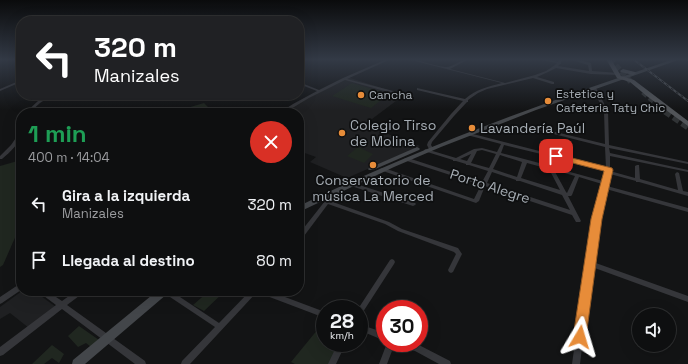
<!DOCTYPE html>
<html lang="es">
<meta charset="utf-8">
<style>
:root{--surface:#0e0f10;--page:#171819;--text:#f1f3f6;--muted:#9b9c9f;--line:#2e2f30}
body{margin:0;font-family:"Space Grotesk",sans-serif;background:var(--page);color:var(--text);height:100vh;display:flex;flex-direction:column;font-size:15px;white-space:nowrap}
*{box-sizing:border-box;margin:0}
p{font-size:13px;color:var(--muted)}
.icon{flex:none;width:22px;height:22px;fill:none;stroke:currentColor;stroke-width:2;stroke-linecap:round;stroke-linejoin:round}
.map{position:relative;flex:1;overflow:hidden}
.details{position:absolute;left:16px;top:108px;width:288px;height:188px;display:flex;flex-direction:column;background:var(--surface);border-radius:16px;box-shadow:0 4px 16px #0002,0 0 0 1px var(--line)}
.details>*{flex:none}
.top-card{position:absolute;left:16px;top:16px;width:288px;height:84px;border-radius:16px;box-shadow:0 4px 16px #0002,0 0 0 1px var(--line);background:#202124;color:#fff;overflow:hidden}
.tools{position:absolute;left:632px;top:308px;display:grid;gap:8px}
.tools a{display:grid;place-items:center;width:44px;height:44px;border-radius:50%;background:var(--surface);box-shadow:0 4px 16px #0002,0 0 0 1px var(--line);font-size:20px}
.speed{position:absolute;left:316px;top:300px;display:flex;gap:8px;font-size:20px;font-weight:700;text-align:center}
.speed>*{display:grid;place-content:center;width:52px;height:52px;border-radius:50%;background:var(--surface);box-shadow:0 4px 16px #0002,0 0 0 1px var(--line);line-height:1}
.speed small{font-size:10px;font-weight:400}
.speed .limit{border:6px solid #d22;background:#fff;color:#111}
.pin{position:absolute;display:grid;place-items:center;width:34px;height:34px;color:#fff;margin:-17px;border-radius:8px;box-shadow:0 2px 6px #0006}
.me{position:absolute;width:44px;margin:-22px;rotate:7deg;stroke-linejoin:round;filter:drop-shadow(0 0 3px #0008)}
.turn{display:flex;align-items:center;gap:14px;height:84px;padding:0 12px;font-size:18px}
.turn .icon{width:52px;height:52px;stroke-width:2.5}
.turn b{display:block;font-size:28px;line-height:34px}
.round{display:grid;place-items:center;flex:none;width:42px;height:42px;border-radius:21px;background:var(--page)}
.headline{display:flex;align-items:center;justify-content:space-between;height:68px;padding:0 12px}
h1{font-size:24px;font-weight:800;line-height:30px;color:#1e9e55}
ul{padding:0;list-style:none}
li{display:flex;align-items:center;gap:12px;height:56px;padding:0 12px}
li div{flex:1}
li b{display:block;font-size:15px}
li em{font-style:normal}
.map>svg:first-child{display:block}
.built{fill:#1f2022}
.green{fill:#202720}
.lines{fill:none;stroke-linecap:round;stroke-linejoin:round}
.primary-tunnel-far1{stroke:#303335;stroke-width:5.5;stroke-dasharray:5.5 3;stroke-linecap:butt}
.primary-tunnel{stroke:#303335;stroke-width:7;stroke-dasharray:7 3.5;stroke-linecap:butt}
.street{fill:#35363a;fill-rule:evenodd}
.secondary{fill:#43464a;fill-rule:evenodd}
.primary{fill:#515458;fill-rule:evenodd}
.rail-casing{stroke:#4c4f53;stroke-width:2}
.rail{stroke:#0e0f10;stroke-width:1;stroke-dasharray:3;stroke-linecap:butt}
.route{fill:#e78c39;stroke:#965b25}
.poi-dot{fill:#e78c39;stroke:#0e0f10;stroke-width:1.5}
.labels{text-anchor:middle;stroke-width:3.5;stroke-linejoin:round;paint-order:stroke}
.far-poi-label{font-size:12px;fill:#a6adb4;stroke:#0e0f10;text-anchor:start}
.poi-label{font-size:14px;fill:#a6adb4;stroke:#0e0f10;text-anchor:start}
.street-label{font-size:14px;fill:#a6adb4;stroke:#0e0f10}
</style>
<div class="map">
<svg width="688" height="364" viewBox="0 0 688 364">
<rect width="100%" height="100%" fill="#131415"/>
<!-- built -->
<path class="built" d="M 347,77 L 404,95 L 364,125 L 420,146 L 347,178 L 310,162 L 316,157 L 299,151 L 299,147 L 304,143 L 299,141 L 299,113 L 281,113 Z
M 22,291 L 34,291 L 56,307 L 29,328 L 10,313 L 0,319 L 0,307 Z"/>
<!-- green -->
<path class="green" d="M 352,83 L 389,94 L 371,108 L 332,96 Z
M 204,103 L 214,113 L 197,113 L 187,108 Z
M 358,147 L 373,154 L 364,163 L 347,156 Z
M 21,160 L 21,224 L 3,265 L 0,267 L 0,166 Z
M 209,291 L 225,291 L 204,311 L 193,305 Z
M 323,323 L 325,324 L 325,343 L 337,343 L 339,350 L 329,364 L 295,364 L 291,362 Z
M 79,326 L 99,340 L 91,347 L 86,343 L 78,347 L 68,336 Z
M 52,345 L 64,354 L 59,363 L 52,358 L 44,364 L 32,364 Z"/>
<g class="lines">
<!-- primary-tunnel-far1 -->
<path class="primary-tunnel-far1" d="M 610,59 L 631,82
M 643,92 L 666,112"/>
<!-- primary-tunnel -->
<path class="primary-tunnel" d="M 665,111 L 688,127"/>
<!-- street -->
<path class="street" d="M 387,59 L 391,59 L 347,79 L 401,93 L 401,95 L 399,95 L 345,80 L 309,98 L 284,113 L 279,113 L 293,104 L 317,91 L 299,84 L 299,82 L 319,90 L 343,78 Z
M 407,59 C 420,59 432,66 445,67 C 452,68 461,59 469,59 L 450,69 L 505,83 L 535,75 L 546,71 L 555,65 L 557,63 L 537,59 L 545,59 L 558,62 L 560,59 L 563,59 L 561,62 L 561,64 L 560,64 L 558,66 L 589,71 L 588,65 L 569,59 L 575,59 L 591,63 L 592,71 L 619,73 L 621,74 L 619,75 L 591,74 L 556,68 L 548,72 L 537,77 L 554,82 L 554,84 L 552,84 L 533,78 L 487,89 L 478,93 L 468,100 L 468,102 L 467,102 L 454,116 L 432,142 L 431,145 L 433,148 L 431,149 L 429,149 L 427,145 L 428,142 L 451,114 L 463,101 L 417,90 L 417,88 L 465,99 C 477,89 487,87 502,83 Z
M 21,80 L 21,82 L 0,91 L 0,89 Z
M 593,87 L 596,88 L 608,111 L 609,145 L 688,162 L 688,164 L 609,148 L 610,153 L 688,170 L 688,172 L 610,156 L 610,171 L 635,178 L 635,166 L 637,165 L 639,165 L 640,179 L 678,190 L 675,174 L 677,172 L 679,173 L 683,191 L 688,192 L 688,196 L 639,182 L 636,182 L 636,181 L 610,174 L 608,182 L 609,183 L 607,186 L 688,208 L 688,212 L 606,189 L 600,219 L 593,262 L 688,296 L 688,302 L 592,267 L 580,364 L 572,364 L 586,263 L 594,219 L 602,184 L 579,177 L 572,195 L 571,196 L 568,196 L 581,221 L 580,222 L 576,222 L 572,215 L 485,186 L 479,201 L 476,203 L 380,170 L 380,169 L 382,168 L 384,168 L 474,199 L 481,185 L 404,160 L 404,159 L 406,158 L 408,158 L 482,182 L 488,171 L 469,165 L 466,165 L 466,164 L 456,161 L 453,161 L 453,160 L 424,151 L 424,150 L 426,149 L 456,158 L 474,149 L 482,148 L 497,152 L 501,144 L 467,135 L 467,134 L 469,133 L 606,168 L 605,147 L 534,129 L 533,128 L 535,127 L 605,144 L 604,111 L 592,88 ZM 504,145 L 541,154 L 547,165 L 501,153 ZM 482,150 L 496,154 L 489,168 L 471,163 L 477,151 ZM 471,154 L 467,161 L 460,159 ZM 500,155 L 522,162 L 517,177 L 493,169 ZM 547,156 L 605,171 L 603,181 L 552,167 ZM 527,163 L 549,169 L 560,190 L 521,178 ZM 554,170 L 575,176 L 567,193 L 566,192 ZM 492,172 L 516,180 L 516,181 L 520,181 L 562,195 L 570,210 L 487,183 Z
M 47,95 L 52,95 L 40,103 L 29,113 L 25,113 L 38,101 Z
M 20,132 L 21,132 C 21,143 10,152 2,159 L 0,159 L 0,156 L 11,145 Z
M 350,182 L 415,203 L 416,204 L 415,205 L 413,206 L 348,185 L 347,184 Z
M 331,191 L 334,193 L 330,201 L 389,222 L 402,229 L 458,248 L 462,254 L 453,272 L 451,273 L 449,272 L 448,270 L 456,254 L 454,252 L 398,231 L 385,224 L 328,204 L 301,240 L 299,240 L 299,234 L 325,201 L 329,192 Z
M 392,259 L 394,260 L 395,262 L 394,264 L 361,315 L 359,316 L 359,309 L 358,309 L 390,260 Z
M 21,283 L 21,290 L 2,303 L 0,304 L 0,297 Z
M 39,291 L 47,291 L 62,301 L 76,291 L 84,291 L 83,293 L 67,305 L 145,361 L 146,364 L 135,364 L 62,309 L 3,355 L 0,356 L 0,347 L 56,305 L 40,293 Z
M 163,291 L 171,291 L 219,323 L 250,291 L 257,291 L 256,293 L 190,364 L 181,364 L 182,361 L 215,327 L 164,293 Z
M 258,291 L 269,291 L 325,312 L 325,318 L 259,293 Z
M 359,324 L 385,333 L 385,341 L 359,330 Z
M 338,343 L 346,343 L 336,364 L 328,364 Z
M 387,343 L 395,343 L 387,364 L 379,364 Z
M 398,343 L 413,343 L 417,344 L 450,361 L 451,364 L 439,364 L 415,351 L 399,346 Z"/>
<!-- secondary -->
<path class="secondary" d="M 674,59 L 681,59 L 536,110 L 441,147 L 394,167 L 299,212 L 299,206 C 421,147 545,102 674,59 Z
M 417,147 L 419,148 L 420,149 L 419,150 L 373,170 L 369,170 L 368,169 L 369,168 Z
M 157,291 L 169,291 L 167,294 L 85,364 L 72,364 L 73,360 Z"/>
<!-- primary -->
<path class="primary" d="M 606,59 L 611,59 L 621,76 L 634,80 L 688,121 L 688,126 L 648,97 L 630,82 L 617,78 Z
M 684,59 L 688,59 L 688,61 Z
M 623,69 L 635,72 L 636,73 L 633,75 L 621,72 L 620,71 Z"/>
<!-- rail casing -->
<g class="rail-casing">
<path id="rail" d="M 633,59 L 688,101"/>
</g>
<!-- rail -->
<use href="#rail" class="rail"/>
</g>
<!-- sky -->
<linearGradient id="sky" x2="0" y2="1"><stop stop-color="#0a0b0c"/><stop offset="0.54" stop-color="#333a46"/><stop offset="1" stop-color="#333a46" stop-opacity="0"/></linearGradient>
<rect width="688" height="110" fill="url(#sky)"/>
<!-- route -->
<path class="route" d="M 556,154 L 612,168 L 613,170 L 602,219 L 586,337 L 584,342 L 580,344 L 575,342 L 573,337 L 591,219 L 604,171 L 553,158 L 552,156 L 553,155 Z"/>
<!-- markers -->
<g class="poi-dot">
<circle cx="361" cy="95" r="4"/>
<circle cx="548" cy="101" r="4"/>
<circle cx="472" cy="128" r="4"/>
<circle cx="342" cy="133" r="4"/>
<circle cx="373" cy="165" r="4"/>
</g>
<g class="labels">
<!-- far-poi labels -->
<g class="far-poi-label">
<text x="556" y="98">Estetica y<tspan x="556" dy="14">Cafeteria Taty Chic</tspan></text>
<text x="369" y="99">Cancha</text>
</g>
<!-- poi labels -->
<g class="poi-label">
<text x="350" y="130">Colegio Tirso<tspan x="350" dy="16">de Molina</tspan></text>
<text x="480" y="133">Lavandería Paúl</text>
<text x="373" y="185" text-anchor="middle">Conservatorio de<tspan x="373" dy="16">música La Merced</tspan></text>
</g>
<!-- street labels -->
<g class="street-label">
<text transform="translate(490 186) rotate(18)" y="5">Porto Alegre</text>
</g>
</g>
</svg>
<div class="tools">
<a><svg class="icon" aria-label="sound" viewBox="0 0 24 24"><path d="M4 9h4l5-4v14l-5-4H4zM17 9q2 3 0 6"/></svg></a>
</div>
<div class="speed"><div>28<small>km/h</small></div><div class="limit">30</div></div>
<div class="pin" style="left:556px;top:156px;background:#d93025"><svg class="icon" aria-label="arrive" viewBox="0 0 24 24"><path d="M6 21V4h12l-3 4 3 4H6"/></svg></div>
<svg class="me" style="left:580px;top:337px" viewBox="-20 -20 40 40"><path d="M0-17L14 15 0 8-14 15z" fill="#e78c39" stroke="#fff" stroke-width="4"/></svg>
<div class="top-card">
<div class="turn"><svg class="icon" aria-label="left" viewBox="0 0 24 24"><path d="M17 20v-9H6M10 6l-5 5 5 5"/></svg><div><b>320 m</b>Manizales</div></div>
</div>
<section class="details">
<div class="headline"><div><h1>1 min</h1><p>400 m · 14:04</p></div><a class="round" style="background:#d93025;color:#fff"><svg class="icon" aria-label="close" viewBox="0 0 24 24"><path d="M6 6l12 12M18 6L6 18"/></svg></a></div>
<ul>
<li><svg class="icon" aria-label="left" viewBox="0 0 24 24"><path d="M17 20v-9H6M10 6l-5 5 5 5"/></svg><div><b>Gira a la izquierda</b><p>Manizales</p></div><em>320 m</em></li>
<li><svg class="icon" aria-label="arrive" viewBox="0 0 24 24"><path d="M6 21V4h12l-3 4 3 4H6"/></svg><div><b>Llegada al destino</b></div><em>80 m</em></li>
</ul>
</section>
</div>
